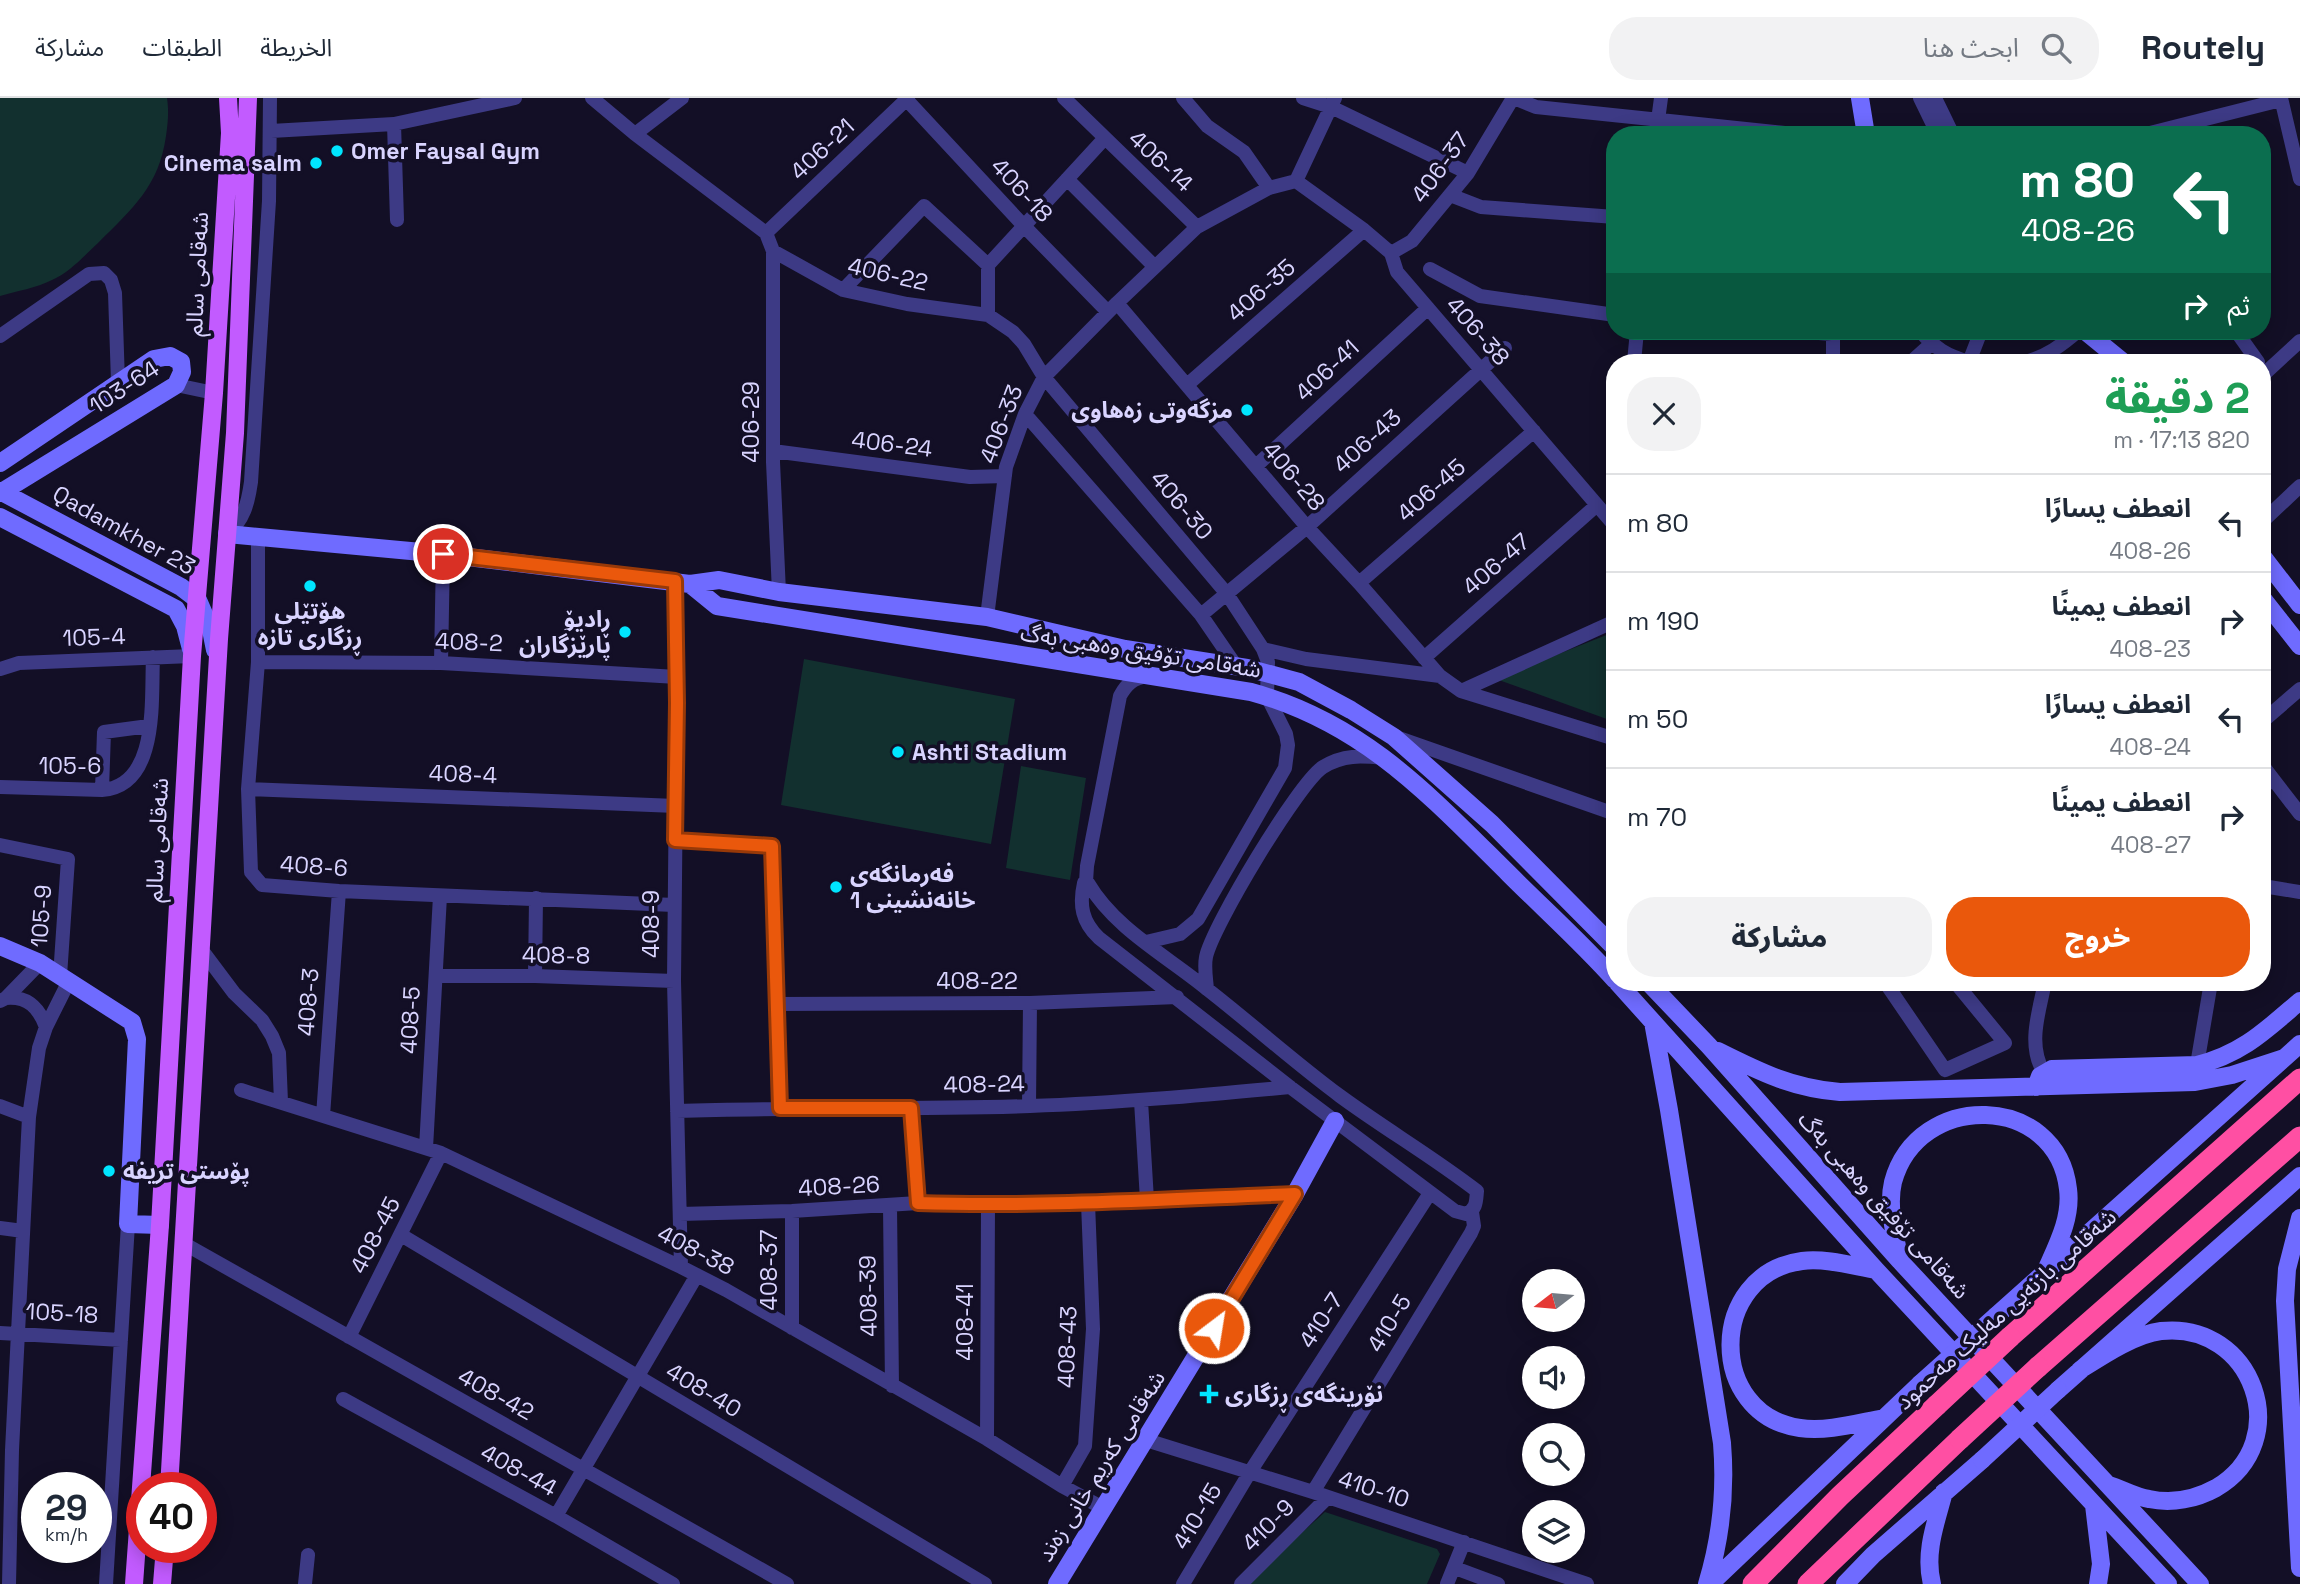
<!DOCTYPE html>
<html lang="ar">
<meta charset="utf-8">
<style>
:root{--surface:#fff;--page:#f2f2f3;--text:#1f2937;--muted:#747a83;--line:#e0e1e3;--accent:#ea580c}
body{margin:0;font-family:"Space Grotesk","Noto Sans Arabic",sans-serif;background:var(--page);color:var(--text);direction:rtl;height:100vh;display:flex;flex-direction:column;font-size:26px;white-space:nowrap}
*{box-sizing:border-box;margin:0}
p{font-size:23px;color:var(--muted)}
.icon{flex:none;width:38px;height:38px;fill:none;stroke:currentColor;stroke-width:2;stroke-linecap:round;stroke-linejoin:round}
.map{position:relative;flex:1;overflow:hidden;direction:ltr}
.details{position:absolute;left:1606px;top:256px;width:665px;height:637px;display:flex;flex-direction:column;background:var(--surface);border-radius:28px;box-shadow:0 4px 18px #0003;direction:rtl}
.details>*{flex:none}
.top-card{position:absolute;left:1606px;top:28px;width:665px;height:214px;border-radius:28px;box-shadow:0 4px 18px #0003;direction:rtl;background:#0b6e4f;color:#fff;overflow:hidden}
.needle{width:46px;rotate:254deg}
.buttons{position:absolute;left:1522px;top:1171px;display:grid;gap:14px}
.buttons a{display:grid;place-items:center;width:63px;height:63px;border-radius:50%;background:var(--surface);box-shadow:0 4px 18px #0003;font-size:35px}
.speed{position:absolute;left:21px;top:1374px;display:flex;gap:14px;font-size:35px;font-weight:700;text-align:center}
.speed>*{display:grid;place-content:center;width:91px;height:91px;border-radius:50%;background:var(--surface);box-shadow:0 4px 18px #0003;line-height:1}
.speed small{font-size:18px;font-weight:400}
.speed .limit{border:10px solid #d22;background:#fff;color:#111}
.pin{position:absolute;display:grid;place-items:center;width:60px;height:60px;color:#fff;margin:-30px;border:4px solid #fff;border-radius:50%;box-shadow:0 2px 7px #0007}
.me{position:absolute;width:77px;margin:-38px;rotate:31deg;stroke-linejoin:round;filter:drop-shadow(0 0 5px #0008)}
.turn{display:flex;align-items:center;gap:24px;height:147px;padding:0 21px;font-size:32px}
.turn .icon{width:91px;height:91px;stroke-width:2.5}
.turn b{display:block;font-size:49px;line-height:60px}
.then{display:flex;align-items:center;height:66px;padding:0 21px;background:#0003;gap:14px;font-size:26px}
.round{display:grid;place-items:center;flex:none;width:74px;height:74px;border-radius:28px;background:var(--page)}
.headline{display:flex;align-items:center;justify-content:space-between;height:119px;padding:0 21px}
h1{font-size:42px;font-weight:800;line-height:52px;color:#1e9e55}
.button{display:flex;gap:14px;margin-top:auto;padding:14px 21px}
.button a{flex:1;height:80px;border-radius:28px;background:var(--accent);color:#fff;font-size:28px;font-weight:800;line-height:80px;text-align:center}
.button a+a{background:var(--page);color:var(--text)}
ul{padding:0;list-style:none}
li{display:flex;align-items:center;gap:21px;height:98px;padding:0 21px;border-top:2px solid var(--line)}
li div{flex:1}
li b{display:block;font-size:26px}
li em{font-style:normal}
header{display:flex;align-items:center;gap:42px;box-sizing:border-box;height:98px;padding:0 35px;background:var(--surface);border-bottom:2px solid var(--line)}
header strong{font-size:33px}
nav{display:flex;gap:38px;margin-inline-start:auto;font-size:24px}
.search{width:490px;height:63px;background:var(--page);display:flex;align-items:center;gap:18px;box-sizing:border-box;padding:0 24px;border-radius:28px;color:var(--muted);font-size:26px}
.map>svg:first-child{display:block}
.green{fill:#12302f}
.lines{fill:none;stroke-linecap:round;stroke-linejoin:round}
.street{stroke:#3d3a85;stroke-width:14}
.secondary{stroke:#6f6bff;stroke-width:18}
.primary{stroke:#c25bff;stroke-width:18}
.highway{stroke:#ff4fa3;stroke-width:21}
.secondary-bridge{stroke:#6f6bff;stroke-width:18}
.highway-bridge{stroke:#ff4fa3;stroke-width:21}
.route-casing{stroke:#983908;stroke-width:18}
.route{stroke:#ea580c;stroke-width:12}
.poi-dot{fill:#00e5ff;stroke:#130f26;stroke-width:2.5}
.labels{text-anchor:middle;stroke-width:7;stroke-linejoin:round;paint-order:stroke}
.street-label{font-size:23px;fill:#d9d4ff;stroke:#130f26}
.poi-label{font-size:23px;font-weight:bold;fill:#d9d4ff;stroke:#130f26;text-anchor:start}
</style>
<header>
<strong>Routely</strong>
<div class="search"><svg class="icon" aria-label="search" viewBox="0 0 24 24"><circle cx="10" cy="10" r="6"/><path d="M15 15l6 6"/></svg>ابحث هنا</div>
<nav><a>الخريطة</a><a>الطبقات</a><a>مشاركة</a></nav>
</header>
<div class="map">
<svg width="2300" height="1486" viewBox="0 0 2300 1486">
<rect width="100%" height="100%" fill="#130f26"/>
<!-- green -->
<path class="green" d="M 0,0 L 167,0 C 169,13 168,24 166,38 C 159,88 133,110 98,145 C 85,157 69,175 52,182 C 36,190 17,193 0,198 Z
M 1614,534 L 1615,624 L 1496,581 Z
M 804,561 L 1015,601 L 991,746 L 781,707 Z
M 1021,668 L 1086,680 L 1070,782 L 1006,770 Z
M 1325,1414 L 1437,1451 L 1440,1456 L 1427,1486 L 1247,1486 L 1248,1483 Z"/>
<g class="lines">
<!-- street -->
<path class="street" d="M 592,0 L 635,36 L 766,135 L 773,153 L 843,192 L 907,206 L 988,217 L 1013,234 L 1024,246 L 1044,279 L 1227,496 L 1263,551 L 1268,564 L 1267,598 L 1286,636 L 1288,647 L 1285,670 L 1198,821 L 1180,836 L 1146,844
M 905,0 L 1023,127 L 1108,214
M 1064,0 L 1197,129
M 1183,0 L 1207,28 L 1244,54 L 1269,90
M 1303,0 L 1331,9 L 1468,75
M 1514,0 L 1536,9 L 1804,37
M 1920,0 L 1938,37
M 1935,0 L 1953,37
M 2281,0 L 2300,81
M 394,26 L 397,122
M 271,33 L 394,26 L 515,0
M 635,36 L 682,0
M 1656,37 L 1661,0
M 2142,37 L 2281,2
M 1067,81 L 1155,169
M 1296,83 L 1364,132 L 1391,155 L 1397,174 L 1615,428
M 1450,97 L 1481,109 L 1615,119
M 766,135 L 908,0
M 773,153 L 773,364 L 779,494
M 1391,155 L 1412,143 L 1468,75 L 1513,0
M 1430,171 L 1480,198 L 1615,217
M 843,192 L 924,108 L 988,167
M 1117,205 L 1307,429 L 1359,485 L 1440,578
M 988,217 L 988,167 L 1104,41
M 1792,233 L 1832,236
M 1833,233 L 1833,264
M 1920,233 C 1936,251 1946,257 1969,264
M 2236,233 L 2258,264
M 0,238 L 89,176 L 104,175 L 111,182 L 115,195 L 118,284
M 1634,264 L 1637,233
M 1911,264 L 1931,246
M 1969,264 L 1981,233
M 2024,264 C 2046,259 2062,247 2078,233
M 2263,277 L 2300,243
M 176,287 L 214,295
M 1187,287 L 1364,132
M 1025,316 L 1201,517 L 1236,568
M 773,353 L 970,379 L 1005,378
M 1256,368 L 1428,210
M 2263,423 L 2300,388
M 227,436 C 244,422 248,405 251,384 L 269,103 L 270,0
M 258,438 L 258,564 L 248,691 L 251,774 L 262,787 L 339,793 L 674,807
M 675,483 L 677,579 L 674,883 L 681,1169
M 1359,485 L 1534,333
M 1201,517 L 1307,429 L 1505,250
M 987,519 L 1006,369 L 1025,316 L 1044,279 L 1117,205 L 1197,129 L 1269,90 L 1296,83 L 1335,0
M 1263,551 L 1306,561 L 1440,578 L 1461,593 L 1615,641
M 1424,560 L 1597,407
M 258,564 L 441,565 L 677,579
M 441,565 L 443,456
M 0,571 L 19,565 L 192,558
M 1461,593 L 1615,523
M 2263,623 L 2300,591
M 1399,640 L 1615,716
M 2263,668 L 2273,681 L 2263,689
M 2273,681 L 2300,716
M 0,689 L 102,692 C 159,688 151,602 153,559
M 248,691 L 676,708
M 102,692 L 104,634 L 149,628
M 675,742 L 772,748 L 780,1010
M 0,747 L 68,761 L 60,878
M 1086,784 L 1087,768 L 1120,598 C 1127,585 1133,581 1147,578
M 1084,785 L 1088,785 C 1115,831 1167,858 1207,891 C 1252,926 1294,964 1340,998 C 1385,1031 1433,1059 1477,1093 C 1476,1103 1477,1111 1466,1116 L 1455,1113 L 1290,989 L 1099,840 C 1082,824 1079,807 1084,785 Z
M 2263,788 L 2300,794
M 201,851 L 234,895 L 262,922 L 272,938 L 279,955 L 281,1004
M 436,878 L 535,878 L 674,883
M 535,878 L 536,800
M 1885,884 L 1945,972 L 2005,945 L 1955,884
M 1207,891 C 1206,880 1204,869 1206,859 C 1212,829 1299,684 1323,669 C 1344,656 1362,658 1385,660
M 6,900 C 28,898 39,910 46,929
M 0,903 L 6,900 L 40,865
M 777,906 L 1030,905 L 1177,899
M 2197,967 L 2211,884
M 2044,975 C 2027,947 2039,914 2045,884
M 241,992 L 441,1055 L 681,1169 L 726,1192 L 987,1341 L 1062,1388 L 1103,1410
M 1141,1003 L 1147,1102
M 0,1008 L 29,1019
M 1029,1008 L 1030,905
M 911,1010 L 918,1105
M 677,1013 C 795,1009 912,1012 1030,1008 C 1117,1005 1204,997 1290,989
M 323,1018 L 339,793
M 426,1050 L 440,798
M 890,1108 L 892,1288
M 680,1116 L 792,1113 L 918,1105 L 988,1107 L 1088,1105 L 1295,1096
M 0,1130 L 23,1133
M 401,1137 L 985,1486
M 183,1145 L 787,1486
M 792,1230 L 792,1113
M 0,1235 L 121,1242
M 349,1239 L 441,1055
M 343,1301 L 556,1418 L 673,1486
M 987,1341 L 988,1107
M 1146,1342 L 1313,1394 L 1587,1486
M 1062,1388 L 1085,1348 L 1093,1231 L 1088,1105
M 1313,1394 L 1471,1135 L 1474,1128 L 1472,1114
M 556,1418 L 697,1177
M 1455,1470 L 1498,1486
M 9,1486 L 12,1352 L 29,1019 L 39,950 L 46,929 L 69,883
M 106,1486 L 128,1126
M 305,1486 L 308,1457
M 1183,1486 L 1250,1374 L 1430,1095
M 1241,1486 L 1327,1400
M 1447,1486 L 1464,1444"/>
<!-- secondary -->
<path class="secondary" d="M 1860,0 L 1866,37
M 2085,233 L 2123,264
M 0,365 L 154,261 L 170,258 L 181,264 L 182,274 L 176,287 L 0,395
M 0,393 L 181,489 L 198,502 L 211,532 L 215,552
M 0,419 L 176,511 L 185,528 L 191,551
M 227,436 L 443,456 L 690,486 L 719,482 L 779,494 L 987,519 L 1125,551 L 1247,570 L 1299,584 L 1351,612 L 1394,639 L 1492,726 L 1615,850
M 2263,459 L 2300,507
M 690,486 L 717,508 L 1251,594 C 1364,625 1429,697 1509,776 C 1545,812 1582,845 1615,882
M 2263,501 L 2300,548
M 0,848 L 40,865 L 132,924 L 137,941 L 128,1126 L 160,1127
M 1617,884 L 1876,1172 L 2168,1486
M 1648,884 L 1709,948 L 1900,1163 L 2200,1486
M 1653,924 L 1669,1012 L 1722,1345 C 1726,1394 1721,1440 1707,1486
M 1718,953 C 1760,974 1792,990 1840,994 L 2195,984 L 2232,977 L 2284,960
M 2036,989 L 2040,978 L 2052,971 L 2197,967 C 2242,956 2266,932 2300,903
M 2300,1120 L 2287,1171 L 2285,1203 L 2300,1470
M 1900,1163 C 1895,1137 1887,1109 1893,1084 C 1918,992 2057,995 2068,1091 C 2072,1121 2056,1149 2044,1177
M 1876,1172 C 1853,1168 1826,1160 1802,1163 C 1707,1176 1707,1317 1800,1330 C 1827,1334 1857,1325 1884,1320
M 1996,1218 L 2300,946
M 2080,1272 C 2102,1258 2135,1236 2161,1233 C 2253,1223 2296,1343 2216,1390 C 2196,1401 2172,1406 2149,1401 C 2135,1399 2122,1391 2109,1387
M 2058,1292 L 2300,1078
M 2094,1407 L 2101,1466 L 2098,1486
M 1057,1486 L 1295,1096 L 1335,1023
M 1710,1486 L 1920,1286
M 1845,1486 L 1873,1457 L 1982,1362
M 1932,1486 C 1924,1455 1936,1424 1944,1394"/>
<!-- primary -->
<path class="primary" d="M 169,1390 L 219,541 L 235,335 L 248,0
M 134,1486 L 160,1127 L 192,558 L 214,295 L 230,35 L 228,0
M 162,1486 L 165,1449"/>
<!-- highway -->
<path class="highway" d="M 2010,1239 L 2300,981
M 2038,1269 L 2300,1039
M 1753,1486 L 1840,1398 L 1937,1307
M 1808,1486 L 1960,1341"/>
<!-- secondary-bridge -->
<path class="secondary-bridge" d="M 1920,1286 L 1996,1218
M 1982,1362 L 2058,1292"/>
<!-- highway-bridge -->
<path class="highway-bridge" d="M 1937,1307 L 2010,1239
M 1960,1341 L 2038,1269"/>
</g>
<g class="lines">
<!-- route casing -->
<g class="route-casing">
<path id="route" d="M 443,456 L 675,483 L 677,605 L 675,742 L 772,748 L 780,1010 L 911,1010 L 918,1105 C 1044,1109 1169,1101 1295,1096 L 1214,1230"/>
</g>
<!-- route -->
<use href="#route" class="route"/>
</g>
<!-- markers -->
<g class="poi-dot">
<circle cx="337" cy="53" r="7"/>
<circle cx="316" cy="65" r="7"/>
<circle cx="1247" cy="312" r="7"/>
<circle cx="310" cy="488" r="7"/>
<circle cx="625" cy="534" r="7"/>
<circle cx="898" cy="654" r="7"/>
<circle cx="836" cy="789" r="7"/>
<circle cx="109" cy="1073" r="7"/>
<path d="M1205.5 1285.5h7v7h7v7h-7v7h-7v-7h-7v-7h7z"/>
</g>
<g class="labels">
<!-- street labels -->
<g class="street-label">
<text transform="translate(822 51) rotate(-43)" y="8">406-21</text>
<text transform="translate(1161 63) rotate(43)" y="8">406-14</text>
<text transform="translate(1440 69) rotate(-54)" y="8">406-37</text>
<text transform="translate(1022 92) rotate(47)" y="8">406-18</text>
<text transform="translate(197 176) rotate(-87)" y="8">شەقامی سالم</text>
<text transform="translate(888 176) rotate(13)" y="8">406-22</text>
<text transform="translate(1261 192) rotate(-41)" y="8">406-35</text>
<text transform="translate(1478 233) rotate(49)" y="8">406-38</text>
<text transform="translate(1327 272) rotate(-43)" y="8">406-41</text>
<text transform="translate(124 289) rotate(-33)" y="8">103-64</text>
<text transform="translate(751 324) rotate(-90)" y="8">406-29</text>
<text transform="translate(1001 326) rotate(-69)" y="8">406-33</text>
<text transform="translate(1367 343) rotate(-42)" y="8">406-43</text>
<text transform="translate(892 346) rotate(7)" y="8">406-24</text>
<text transform="translate(1294 378) rotate(50)" y="8">406-28</text>
<text transform="translate(1431 392) rotate(-41)" y="8">406-45</text>
<text transform="translate(1182 407) rotate(50)" y="8">406-30</text>
<text transform="translate(124 432) rotate(29)" y="8">Qadamkher 23</text>
<text transform="translate(1496 466) rotate(-41)" y="8">406-47</text>
<text transform="translate(94 539) rotate(-2)" y="8">105-4</text>
<text transform="translate(469 544) rotate(2)" y="8">408-2</text>
<text transform="translate(1141 553) rotate(9)" y="8">شەقامی تۆفیق وەهبی بەگ</text>
<text x="70" y="676">105-6</text>
<text transform="translate(463 676) rotate(2)" y="8">408-4</text>
<text transform="translate(157 742) rotate(-87)" y="8">شەقامی سالم</text>
<text transform="translate(314 768) rotate(4)" y="8">408-6</text>
<text transform="translate(41 818) rotate(-86)" y="8">105-9</text>
<text transform="translate(651 826) rotate(-90)" y="8">408-9</text>
<text transform="translate(556 857) rotate(1)" y="8">408-8</text>
<text x="977" y="891">408-22</text>
<text transform="translate(308 904) rotate(-86)" y="8">408-3</text>
<text transform="translate(410 922) rotate(-87)" y="8">408-5</text>
<text transform="translate(984 986) rotate(-1)" y="8">408-24</text>
<text transform="translate(839 1088) rotate(-3)" y="8">408-26</text>
<text transform="translate(1884 1107) rotate(48)" y="8">شەقامی تۆفیق وەهبی بەگ</text>
<text transform="translate(375 1137) rotate(-63)" y="8">408-45</text>
<text transform="translate(696 1152) rotate(27)" y="8">408-38</text>
<text transform="translate(769 1172) rotate(-90)" y="8">408-37</text>
<text transform="translate(868 1198) rotate(-91)" y="8">408-39</text>
<text transform="translate(2006 1211) rotate(-42)" y="8">شەقامی بازنەیی مەلیک مەحمود</text>
<text transform="translate(62 1215) rotate(3)" y="8">105-18</text>
<text transform="translate(1321 1222) rotate(-57)" y="8">410-7</text>
<text transform="translate(965 1224) rotate(-90)" y="8">408-41</text>
<text transform="translate(1389 1225) rotate(-59)" y="8">410-5</text>
<text transform="translate(1067 1249) rotate(-88)" y="8">408-43</text>
<text transform="translate(704 1292) rotate(31)" y="8">408-40</text>
<text transform="translate(496 1296) rotate(29)" y="8">408-42</text>
<text transform="translate(1101 1368) rotate(-58)" y="8">شەقامی کەریم خانی زەند</text>
<text transform="translate(519 1372) rotate(29)" y="8">408-44</text>
<text transform="translate(1374 1391) rotate(18)" y="8">410-10</text>
<text transform="translate(1197 1418) rotate(-59)" y="8">410-15</text>
<text transform="translate(1268 1427) rotate(-45)" y="8">410-9</text>
</g>
<!-- poi labels -->
<g class="poi-label">
<text x="351" y="61">Omer Faysal Gym</text>
<text x="302" y="73" text-anchor="end">Cinema salm</text>
<text x="1233" y="320" text-anchor="end">مزگەوتی زەهاوی</text>
<text x="310" y="521" text-anchor="middle">هۆتێلی<tspan x="310" dy="26">ڕزگاری تازە</tspan></text>
<text x="611" y="529" text-anchor="end">ڕادیۆ<tspan x="611" dy="26">پارێزگاران</tspan></text>
<text x="912" y="662">Ashti Stadium</text>
<text x="850" y="784">فەرمانگەی<tspan x="850" dy="26">خانەنشینی 1</tspan></text>
<text x="123" y="1081">پۆستی تریفە</text>
<text x="1225" y="1304">نۆرینگەی ڕزگاری</text>
</g>
</g>
</svg>
<div class="buttons">
<a><svg class="needle" viewBox="-14 -14 28 28"><path d="M0-13l5 13h-10z" fill="#e53935"/><path d="M0 13l5-13h-10z" fill="#747a83"/></svg></a>
<a><svg class="icon" aria-label="sound" viewBox="0 0 24 24"><path d="M4 9h4l5-4v14l-5-4H4zM17 9q2 3 0 6"/></svg></a>
<a><svg class="icon" aria-label="search" viewBox="0 0 24 24"><circle cx="10" cy="10" r="6"/><path d="M15 15l6 6"/></svg></a>
<a><svg class="icon" aria-label="layers" viewBox="0 0 24 24"><path d="M12 4l9 5-9 5-9-5zM3 14l9 5 9-5"/></svg></a>
</div>
<div class="speed"><div>29<small>km/h</small></div><div class="limit">40</div></div>
<div class="pin" style="left:443px;top:456px;background:#d93025"><svg class="icon" aria-label="arrive" viewBox="0 0 24 24"><path d="M6 21V4h12l-3 4 3 4H6"/></svg></div>
<svg class="me" style="left:1214px;top:1230px" viewBox="-20 -20 40 40"><circle r="17" fill="#ea580c" stroke="#fff" stroke-width="3"/><path d="M0-11L8 9 0 5-8 9z" fill="#fff"/></svg>
<div class="top-card">
<div class="turn"><svg class="icon" aria-label="left" viewBox="0 0 24 24"><path d="M17 20v-9H6M10 6l-5 5 5 5"/></svg><div><b>80 m</b>408-26</div></div>
<div class="then">ثم<svg class="icon" aria-label="right" viewBox="0 0 24 24"><path d="M7 20v-9h11M14 6l5 5-5 5"/></svg></div>
</div>
<section class="details">
<div class="headline"><div><h1>2 دقيقة</h1><p>820 m · 17:13</p></div><a class="round"><svg class="icon" aria-label="close" viewBox="0 0 24 24"><path d="M6 6l12 12M18 6L6 18"/></svg></a></div>
<ul>
<li><svg class="icon" aria-label="left" viewBox="0 0 24 24"><path d="M17 20v-9H6M10 6l-5 5 5 5"/></svg><div><b>انعطف يسارًا</b><p>408-26</p></div><em>80 m</em></li>
<li><svg class="icon" aria-label="right" viewBox="0 0 24 24"><path d="M7 20v-9h11M14 6l5 5-5 5"/></svg><div><b>انعطف يمينًا</b><p>408-23</p></div><em>190 m</em></li>
<li><svg class="icon" aria-label="left" viewBox="0 0 24 24"><path d="M17 20v-9H6M10 6l-5 5 5 5"/></svg><div><b>انعطف يسارًا</b><p>408-24</p></div><em>50 m</em></li>
<li><svg class="icon" aria-label="right" viewBox="0 0 24 24"><path d="M7 20v-9h11M14 6l5 5-5 5"/></svg><div><b>انعطف يمينًا</b><p>408-27</p></div><em>70 m</em></li>
</ul>
<div class="button"><a>خروج</a><a>مشاركة</a></div>
</section>
</div>
